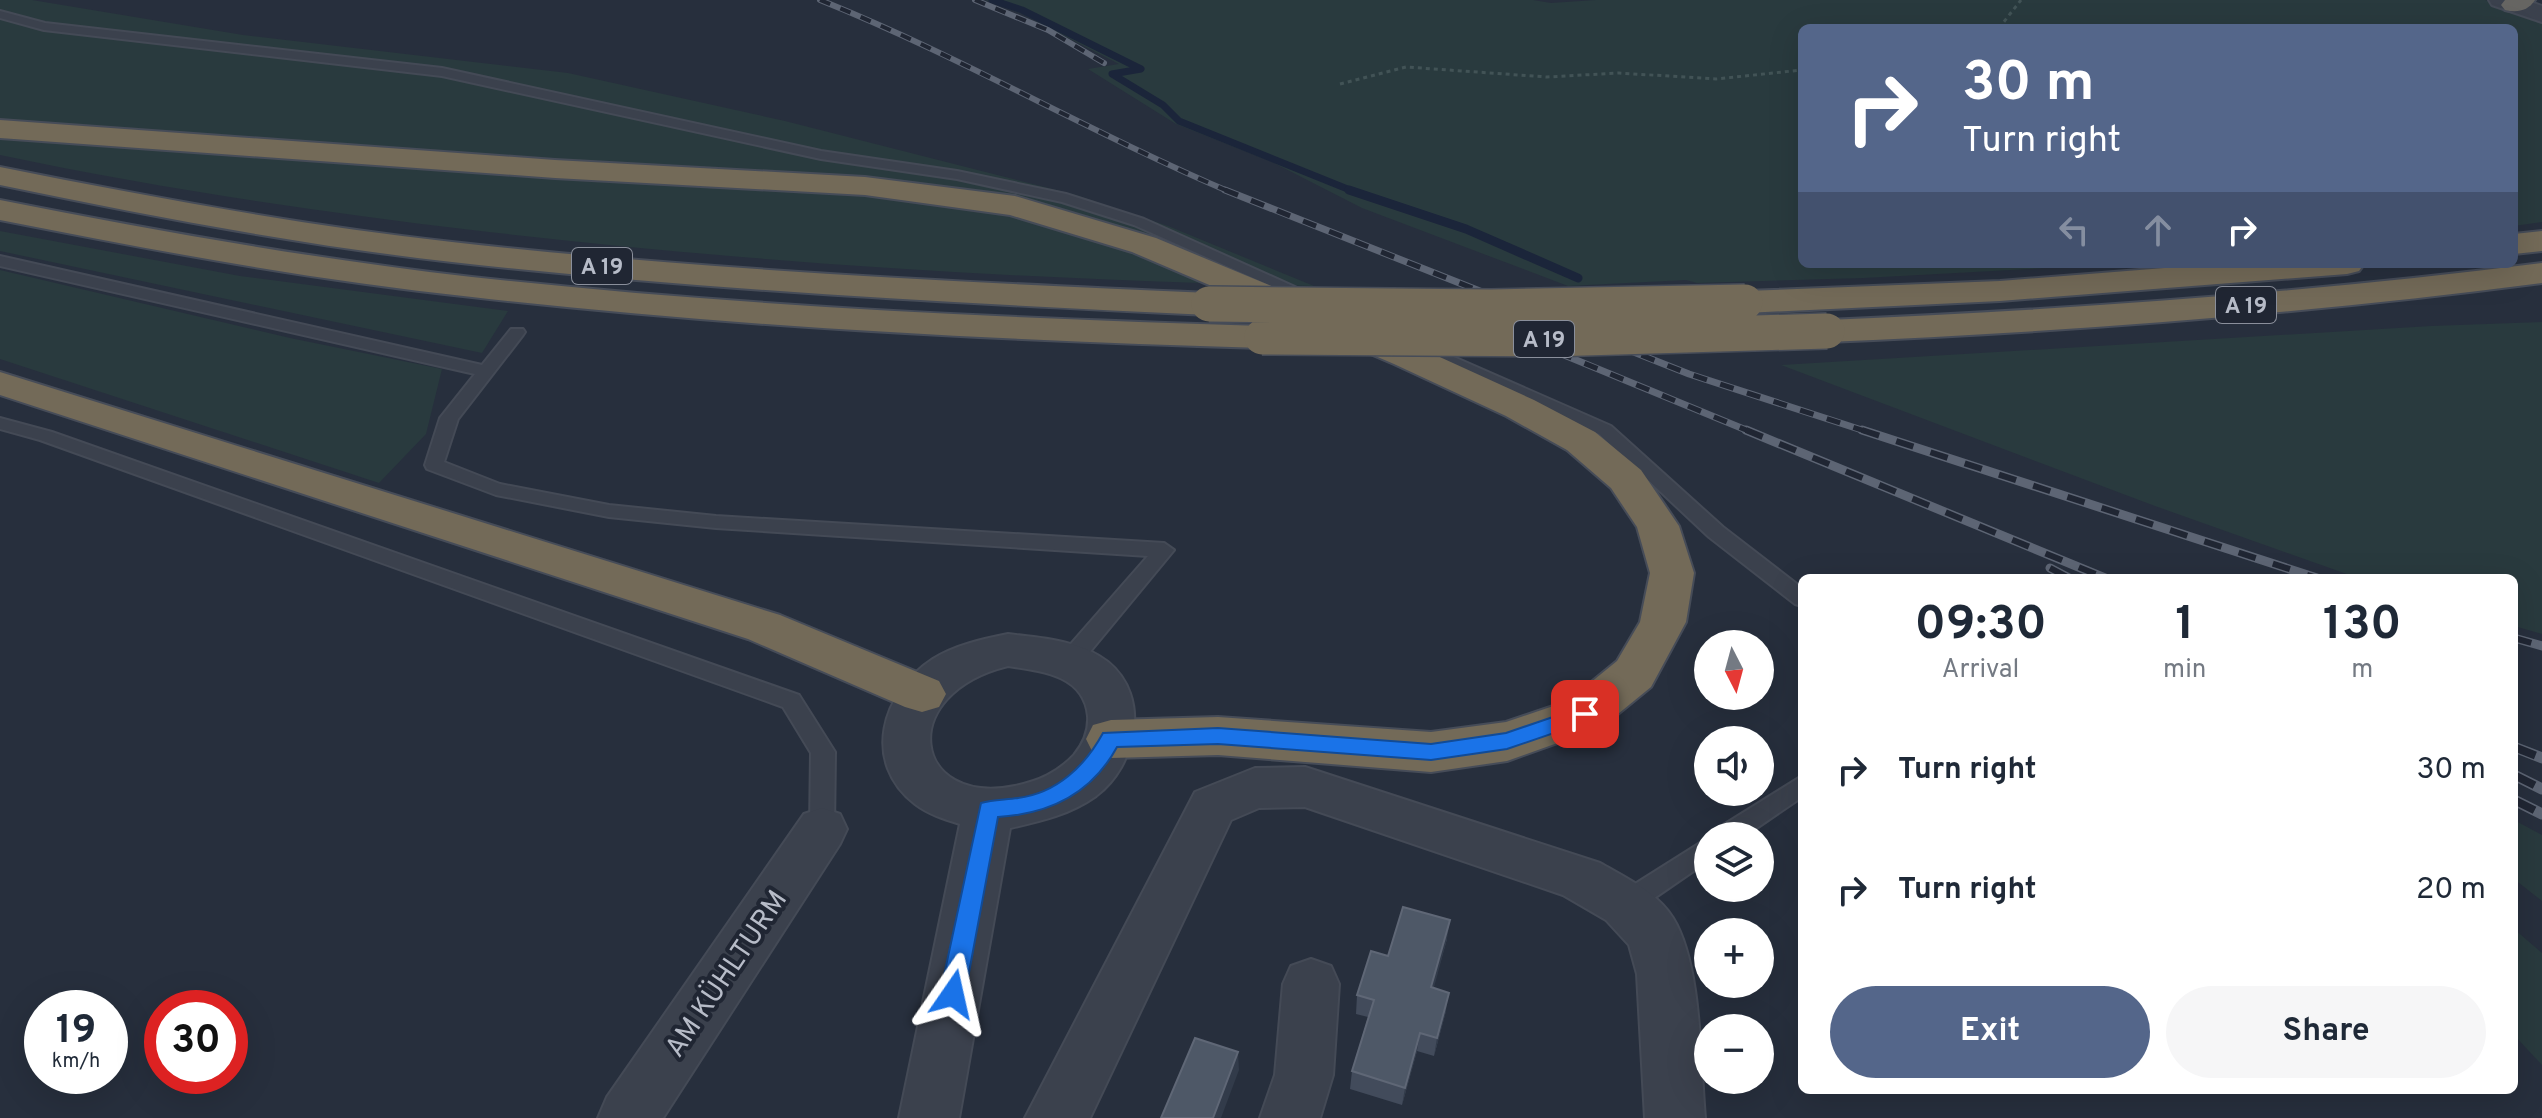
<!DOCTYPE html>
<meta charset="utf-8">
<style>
:root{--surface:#fff;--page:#f6f6f7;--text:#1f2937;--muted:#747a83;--accent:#54668a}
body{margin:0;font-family:Overpass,sans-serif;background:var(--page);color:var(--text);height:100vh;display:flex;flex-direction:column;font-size:30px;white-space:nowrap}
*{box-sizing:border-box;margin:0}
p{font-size:26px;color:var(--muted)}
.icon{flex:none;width:44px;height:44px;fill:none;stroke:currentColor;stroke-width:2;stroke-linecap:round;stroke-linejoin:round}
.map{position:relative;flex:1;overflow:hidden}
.side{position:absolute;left:1798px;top:574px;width:720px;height:520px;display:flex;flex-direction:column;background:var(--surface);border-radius:12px;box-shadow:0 8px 32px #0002}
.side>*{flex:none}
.banner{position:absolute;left:1798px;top:24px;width:720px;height:244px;border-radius:12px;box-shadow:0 8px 32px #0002;background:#54668a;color:#fff;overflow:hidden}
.needle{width:52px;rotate:174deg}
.tools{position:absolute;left:1694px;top:630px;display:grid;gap:16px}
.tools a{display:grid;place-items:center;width:80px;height:80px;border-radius:50%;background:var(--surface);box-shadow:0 8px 32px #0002;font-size:40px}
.speed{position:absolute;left:24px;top:990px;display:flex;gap:16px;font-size:40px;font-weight:700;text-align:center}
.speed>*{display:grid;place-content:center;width:104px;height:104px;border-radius:50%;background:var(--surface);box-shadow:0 8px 32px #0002;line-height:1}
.speed small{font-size:20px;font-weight:400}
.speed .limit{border:12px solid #d22;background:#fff;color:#111}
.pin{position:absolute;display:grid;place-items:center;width:68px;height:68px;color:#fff;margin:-34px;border-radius:16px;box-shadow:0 4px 12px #0006}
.me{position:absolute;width:88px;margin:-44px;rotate:11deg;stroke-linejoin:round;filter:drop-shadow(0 0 6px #0008)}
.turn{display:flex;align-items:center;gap:28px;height:168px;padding:0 32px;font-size:36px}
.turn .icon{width:104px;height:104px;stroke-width:2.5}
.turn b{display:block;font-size:56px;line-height:68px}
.lanes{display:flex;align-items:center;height:76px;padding:0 32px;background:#0003;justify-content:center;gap:40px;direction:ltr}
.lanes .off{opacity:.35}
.eta{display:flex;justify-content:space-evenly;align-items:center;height:136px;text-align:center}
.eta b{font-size:48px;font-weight:700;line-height:56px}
.cta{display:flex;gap:16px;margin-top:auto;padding:16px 32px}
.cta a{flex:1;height:92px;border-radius:48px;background:var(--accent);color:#fff;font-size:32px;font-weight:700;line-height:92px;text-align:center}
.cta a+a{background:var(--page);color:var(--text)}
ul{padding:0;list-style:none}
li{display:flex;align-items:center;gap:24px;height:120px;padding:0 32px}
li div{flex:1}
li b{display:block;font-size:30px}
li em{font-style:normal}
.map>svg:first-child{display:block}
.green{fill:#293a3e}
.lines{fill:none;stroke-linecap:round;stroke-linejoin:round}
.stream-far1{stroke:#1b253a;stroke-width:7}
.stream{stroke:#1b253a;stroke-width:9}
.service-casing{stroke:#444a56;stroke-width:4}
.minor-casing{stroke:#444a56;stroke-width:4}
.tertiary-casing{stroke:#444a56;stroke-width:4}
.trunk-casing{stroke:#464c58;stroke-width:4}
.motorway-casing{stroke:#464c58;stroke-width:4}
.path{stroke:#425356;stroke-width:3;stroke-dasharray:4 4;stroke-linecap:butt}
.service{fill:#3b414d;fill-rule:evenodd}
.minor{fill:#3b414d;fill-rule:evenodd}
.tertiary{fill:#3b414d;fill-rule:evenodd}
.trunk{fill:#666562;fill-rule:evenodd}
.motorway{fill:#736a58;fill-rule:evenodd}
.rail-far3-casing{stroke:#5d6574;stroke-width:6}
.rail-far2-casing{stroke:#5d6574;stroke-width:7}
.rail-far1-casing{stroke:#5d6574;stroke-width:9}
.rail-casing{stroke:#5d6574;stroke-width:11}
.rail-far3{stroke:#202633;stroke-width:4;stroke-dasharray:11;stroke-linecap:butt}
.rail-far2{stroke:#202633;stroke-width:5;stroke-dasharray:14;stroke-linecap:butt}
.rail-far1{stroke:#202633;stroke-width:6;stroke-dasharray:18;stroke-linecap:butt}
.rail{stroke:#202633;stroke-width:8;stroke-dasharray:23;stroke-linecap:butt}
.motorway-bridge-casing{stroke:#464c58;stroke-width:38;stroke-linecap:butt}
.motorway-bridge{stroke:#736a58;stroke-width:35}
.wall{fill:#424b5b}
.shaded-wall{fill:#323b4a}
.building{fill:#4e5867;stroke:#5f6776;stroke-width:2}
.route{fill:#1a73e8;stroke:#114b97;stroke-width:2}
.labels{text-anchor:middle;stroke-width:8;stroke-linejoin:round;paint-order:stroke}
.shield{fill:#202633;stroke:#8a8f9b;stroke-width:2}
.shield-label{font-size:22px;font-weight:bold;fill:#b7bcc8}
.near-street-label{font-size:28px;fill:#b7bcc8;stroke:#202633}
</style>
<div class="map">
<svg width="2542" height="1118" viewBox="0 0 2542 1118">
<rect width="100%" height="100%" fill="#272f3d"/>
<!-- green -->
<path class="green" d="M 0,0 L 32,0 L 243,35 L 568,73 L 785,121 L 1076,195 L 1168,226 L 1314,286 C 1031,280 753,263 472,230 C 314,211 156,188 0,155 Z
M 986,0 L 1533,0 L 1551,3 L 1596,0 L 2485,0 L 2542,19 L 2542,222 L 2514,226 L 2514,28 L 1802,28 L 1802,264 L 2119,264 L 1864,278 L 1697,283 L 1686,280 L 1568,286 L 1362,208 L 1272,162 L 1176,124 L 1088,69 L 1119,64 L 1022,14 Z
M 0,231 L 240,276 L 508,311 L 482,353 L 0,251 Z
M 0,270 L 290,338 L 442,369 L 426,434 L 379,483 L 0,359 Z
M 2542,322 L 2542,634 L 2514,626 L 2514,578 L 2358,578 L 2155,506 L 1781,365 L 2431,326 Z
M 2514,820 L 2542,835 L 2542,901 L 2514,879 Z
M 2514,929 L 2542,953 L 2542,1065 L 2514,1035 Z"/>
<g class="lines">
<!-- stream-far1 -->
<path class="stream-far1" d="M 992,0 L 1022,10 L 1141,69 L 1112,74 L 1163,105 L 1179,121 L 1355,192"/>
<!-- stream -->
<path class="stream" d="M 1349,190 L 1466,229 L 1578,278"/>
<!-- service casing -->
<g class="service-casing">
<path id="service" d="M 0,11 L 45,23 L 442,68 L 821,151 L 957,171 L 1066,194 L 1144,219 L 1317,297 L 1309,302 L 1303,300 L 1134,225 L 1062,202 L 957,179 L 821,159 L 442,76 L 44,30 L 0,18 Z
M 0,256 L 482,365 L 511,329 L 523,329 L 525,332 L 523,335 L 458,419 L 444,462 L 500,484 L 609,505 L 716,516 L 1164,543 L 1174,550 L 1079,665 L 1063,665 L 1060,659 L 1063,653 L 1148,556 L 716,528 L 609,517 L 496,495 L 427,469 L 425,465 L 440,418 L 475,374 L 0,266 Z
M 1415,340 L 1611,426 L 1723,527 L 1802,588 L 1802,606 L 1795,604 L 1709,537 L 1599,434 L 1409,349 L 1407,345 L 1409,341 Z
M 0,418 L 52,432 L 799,695 L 835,752 L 834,829 L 831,836 L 822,839 L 813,836 L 810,829 L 811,753 L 783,707 L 40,440 L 0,429 Z
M 1802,776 L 1802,797 L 1745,836 L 1714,836 L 1717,829 Z
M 1708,838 L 1708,861 L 1634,912 L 1625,915 L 1616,912 L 1612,904 L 1616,896 Z"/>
</g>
<!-- minor casing -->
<g class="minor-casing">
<path id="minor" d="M 1008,634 C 1041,638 1080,640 1108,662 C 1151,697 1137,765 1096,796 C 1069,815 1041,821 1010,828 L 959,1118 L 899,1118 L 960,824 C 944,819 928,814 915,804 C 861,762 882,692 933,659 C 955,645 983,639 1008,634 ZM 1008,666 C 1042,671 1084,675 1088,716 C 1089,731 1084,743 1074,755 C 1057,773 1039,781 1015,786 C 913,807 894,694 1008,666 Z
M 1305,767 L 1600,863 C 1626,878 1657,892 1673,918 C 1702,965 1700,1062 1705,1118 L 1645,1118 L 1637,974 L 1629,945 L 1606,920 L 1563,895 L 1305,807 L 1259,808 L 1231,820 L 1090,1118 L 1025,1118 L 1195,792 L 1255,768 Z
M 822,808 L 840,814 L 847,829 L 840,844 L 663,1118 L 598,1118 L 607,1097 L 804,814 Z
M 1311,959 L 1331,966 L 1339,984 L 1333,1075 L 1320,1118 L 1260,1118 L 1275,1075 L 1283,984 L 1291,966 Z"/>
</g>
<!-- tertiary casing -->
<g class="tertiary-casing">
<path id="tertiary" d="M 2489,0 L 2525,0 L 2542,6 L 2542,22 L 2492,5 Z"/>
</g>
<!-- trunk casing -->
<g class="trunk-casing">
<path id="trunk" d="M 2505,0 L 2535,0 C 2528,11 2517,13 2505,10 L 2501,5 Z"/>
</g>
<!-- motorway casing -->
<g class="motorway-casing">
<path id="motorway" d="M 0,120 L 555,160 L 865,177 L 1015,196 L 1156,238 L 1420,348 L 1534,400 L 1595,432 L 1641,470 L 1679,526 L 1694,573 L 1686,622 L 1651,687 L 1602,727 L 1507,761 L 1431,772 L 1218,755 L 1111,758 L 1093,753 L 1086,739 L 1093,725 L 1111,720 L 1218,717 L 1431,732 L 1506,722 L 1568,701 L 1617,661 L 1640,622 L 1650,573 L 1637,527 L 1611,488 L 1567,450 L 1506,416 L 1394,364 L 1132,252 L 1010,215 L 865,195 L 555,178 L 0,138 Z
M 0,167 C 150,197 300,225 452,242 C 704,270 956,282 1209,293 L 1221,297 L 1227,304 L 1221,311 L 1209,315 C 956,303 704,290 452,262 C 300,245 150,216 0,185 Z
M 0,200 C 157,231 314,259 472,277 C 735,306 998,318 1262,326 L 1275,329 L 1280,337 L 1275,345 L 1262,348 C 998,340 735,327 472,297 C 313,280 157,251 0,220 Z
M 2542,231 L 2542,251 L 2514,254 L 2514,234 Z
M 2542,263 L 2542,283 C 2304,314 2066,332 1827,342 L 1814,339 L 1809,331 L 1814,323 L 1827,320 C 2066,310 2304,293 2542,263 Z
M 2215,264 L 2364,264 L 2359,271 L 2347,274 L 2000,301 L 1745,313 L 1733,309 L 1727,302 L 1733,295 L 1745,291 L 2000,281 Z
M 0,372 L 780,615 L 939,681 L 946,694 L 939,707 L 922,712 L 905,707 L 748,639 L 0,395 Z"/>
</g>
<!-- path -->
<path class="path" d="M 1999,28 L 2021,0
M 1340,84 L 1406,67 L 1547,77 L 1619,73 L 1716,79 L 1802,70"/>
<!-- service -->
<use href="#service" class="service"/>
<!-- minor -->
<use href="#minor" class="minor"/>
<!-- tertiary -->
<use href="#tertiary" class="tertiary"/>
<!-- trunk -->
<use href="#trunk" class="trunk"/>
<!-- motorway -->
<use href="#motorway" class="motorway"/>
<!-- rail-far3 casing -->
<g class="rail-far3-casing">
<path id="rail-far3" d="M 820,0 C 960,56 1091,133 1230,192
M 975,0 L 1048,30 L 1104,63"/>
</g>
<!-- rail-far2 casing -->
<g class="rail-far2-casing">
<path id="rail-far2" d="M 1225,190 L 1689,374 L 1868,432
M 1455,310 L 1751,432"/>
</g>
<!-- rail-far1 casing -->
<g class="rail-far1-casing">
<path id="rail-far1" d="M 1746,430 L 2105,578
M 1862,430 L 2317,578
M 2050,568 L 2069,578
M 2514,638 L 2542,646"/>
</g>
<!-- rail casing -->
<g class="rail-casing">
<path id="rail" d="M 2514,747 L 2542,758
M 2514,775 L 2542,789
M 2514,800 L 2542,814"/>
</g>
<!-- rail-far3 -->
<use href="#rail-far3" class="rail-far3"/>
<!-- rail-far2 -->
<use href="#rail-far2" class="rail-far2"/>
<!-- rail-far1 -->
<use href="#rail-far1" class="rail-far1"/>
<!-- rail -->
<use href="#rail" class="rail"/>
<!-- motorway-bridge casing -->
<g class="motorway-bridge-casing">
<path id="motorway-bridge" d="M 1209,304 L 1491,307 L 1745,302
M 1262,337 L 1550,339 L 1827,331"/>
</g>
<!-- motorway-bridge -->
<use href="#motorway-bridge" class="motorway-bridge"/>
</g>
<!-- wall -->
<path class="wall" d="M 1447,939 L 1433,988 L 1446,1011 L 1434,1056 L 1417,1051 L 1402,1105 L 1350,1089 L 1352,1071 L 1368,1017 L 1356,1014 L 1357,995 L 1388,956 Z"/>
<!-- shaded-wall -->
<path class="shaded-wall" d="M 1450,920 L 1447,939 L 1429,1006 L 1431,987 Z
M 1449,993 L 1446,1011 L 1434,1056 L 1437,1038 Z
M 1420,1033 L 1417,1051 L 1402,1105 L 1405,1088 Z
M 1238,1052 L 1239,1070 L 1221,1118 L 1213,1118 Z"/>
<!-- building -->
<path class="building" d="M 1403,907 L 1450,920 L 1431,987 L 1449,993 L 1437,1038 L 1420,1033 L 1405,1088 L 1352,1071 L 1374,1000 L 1357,995 L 1371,951 L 1388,956 Z
M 1195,1038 L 1238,1052 L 1213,1118 L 1161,1118 Z"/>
<!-- route -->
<path class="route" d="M 1585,706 L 1592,708 L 1595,714 L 1592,720 L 1507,749 L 1431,760 L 1218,744 L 1117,747 C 1092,793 1049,814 998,817 L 965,994 L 961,1002 L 953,1006 L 944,1002 L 940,994 L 981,803 C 993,799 1005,800 1018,798 C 1057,793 1085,766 1103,733 L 1218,728 L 1431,744 L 1506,733 Z"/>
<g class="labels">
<!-- shield labels -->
<g class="shield">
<rect x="572" y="248" width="60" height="36" rx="6"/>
<rect x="2216" y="287" width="60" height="36" rx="6"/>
<rect x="1514" y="321" width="60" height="36" rx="6"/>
</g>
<g class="shield-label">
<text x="602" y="274">A 19</text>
<text x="2246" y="313">A 19</text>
<text x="1544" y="347">A 19</text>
</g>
<!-- near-street labels -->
<g class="near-street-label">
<text transform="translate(725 973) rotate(-56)" y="10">AM KÜHLTURM</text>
</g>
</g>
</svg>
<div class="tools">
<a><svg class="needle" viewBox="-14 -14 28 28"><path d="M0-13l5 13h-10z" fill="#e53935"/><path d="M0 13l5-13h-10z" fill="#747a83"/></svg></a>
<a><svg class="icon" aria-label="sound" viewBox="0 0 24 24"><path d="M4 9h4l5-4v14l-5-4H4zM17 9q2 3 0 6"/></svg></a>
<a><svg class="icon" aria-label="layers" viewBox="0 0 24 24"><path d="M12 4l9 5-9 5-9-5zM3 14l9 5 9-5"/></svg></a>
<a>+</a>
<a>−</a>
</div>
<div class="speed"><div>19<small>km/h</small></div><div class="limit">30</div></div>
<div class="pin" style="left:1585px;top:714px;background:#d93025"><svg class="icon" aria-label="arrive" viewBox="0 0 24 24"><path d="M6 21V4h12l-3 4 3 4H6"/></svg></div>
<svg class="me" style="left:953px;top:994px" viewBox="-20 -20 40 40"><path d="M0-17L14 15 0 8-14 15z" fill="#1a73e8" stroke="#fff" stroke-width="4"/></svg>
<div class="banner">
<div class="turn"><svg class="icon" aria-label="right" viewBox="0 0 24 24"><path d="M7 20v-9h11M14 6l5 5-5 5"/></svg><div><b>30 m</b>Turn right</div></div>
<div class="lanes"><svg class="icon off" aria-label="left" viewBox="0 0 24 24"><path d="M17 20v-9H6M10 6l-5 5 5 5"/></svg><svg class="icon off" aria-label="ahead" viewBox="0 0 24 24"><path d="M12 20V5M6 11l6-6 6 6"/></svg><svg class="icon" aria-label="right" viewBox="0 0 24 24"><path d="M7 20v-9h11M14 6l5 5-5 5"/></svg></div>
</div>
<section class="side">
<div class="eta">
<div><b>09:30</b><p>Arrival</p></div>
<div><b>1</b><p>min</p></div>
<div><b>130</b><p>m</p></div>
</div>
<ul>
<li><svg class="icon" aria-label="right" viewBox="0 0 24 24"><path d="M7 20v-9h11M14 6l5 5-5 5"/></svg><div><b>Turn right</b></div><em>30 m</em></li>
<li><svg class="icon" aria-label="right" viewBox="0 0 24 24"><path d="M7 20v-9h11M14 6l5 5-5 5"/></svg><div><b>Turn right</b></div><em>20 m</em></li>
</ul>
<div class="cta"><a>Exit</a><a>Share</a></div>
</section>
</div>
